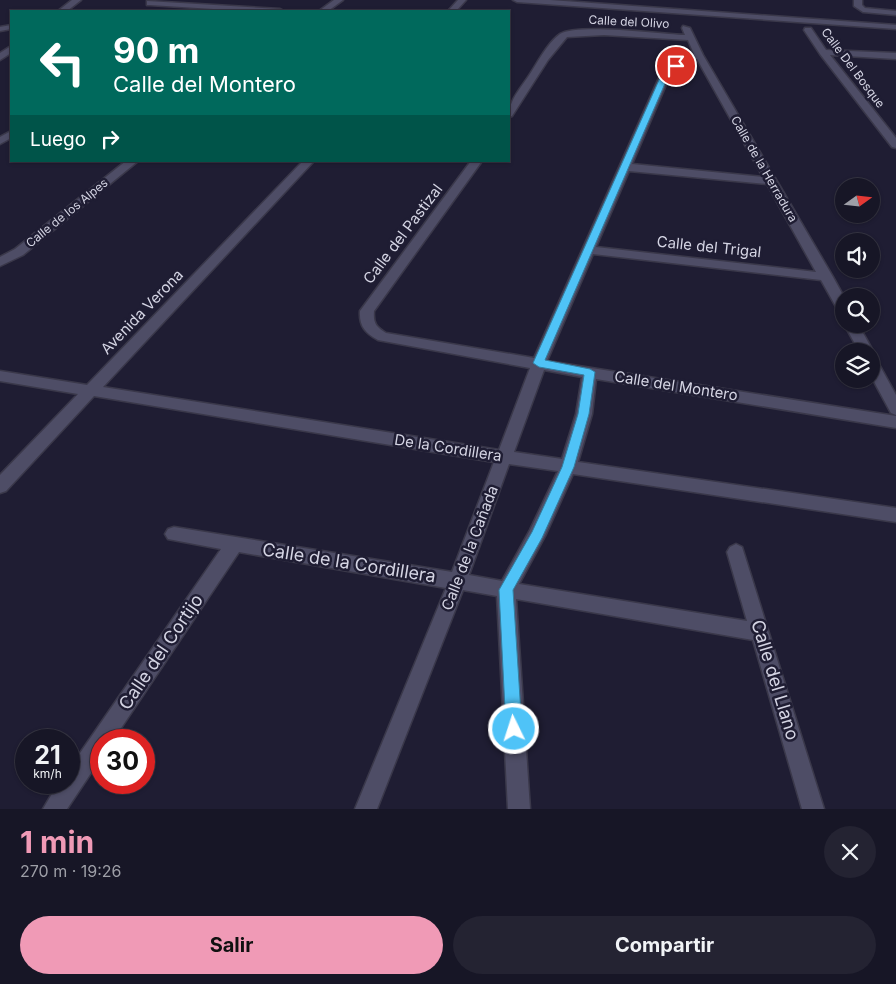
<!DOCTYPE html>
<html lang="es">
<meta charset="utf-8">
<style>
:root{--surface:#171626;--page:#242332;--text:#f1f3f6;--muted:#9e9fa7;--line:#363543;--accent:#f09ab6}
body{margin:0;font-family:Inter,sans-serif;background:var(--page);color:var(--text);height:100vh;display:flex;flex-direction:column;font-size:19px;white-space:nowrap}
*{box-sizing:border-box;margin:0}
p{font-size:16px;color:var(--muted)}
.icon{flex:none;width:28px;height:28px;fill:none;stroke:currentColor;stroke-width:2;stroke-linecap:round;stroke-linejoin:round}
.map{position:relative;height:809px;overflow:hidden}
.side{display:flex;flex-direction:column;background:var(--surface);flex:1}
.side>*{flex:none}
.banner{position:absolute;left:10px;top:10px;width:500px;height:152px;border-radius:0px;box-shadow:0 1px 4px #0004,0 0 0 1px var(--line);background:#00695c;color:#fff;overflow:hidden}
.needle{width:32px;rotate:75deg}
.buttons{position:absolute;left:835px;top:178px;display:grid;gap:10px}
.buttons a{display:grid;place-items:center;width:45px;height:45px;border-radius:50%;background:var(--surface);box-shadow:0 1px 4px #0004,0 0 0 1px var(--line);font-size:25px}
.speed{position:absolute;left:15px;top:729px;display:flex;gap:10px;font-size:25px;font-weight:700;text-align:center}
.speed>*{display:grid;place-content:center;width:65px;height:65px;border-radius:50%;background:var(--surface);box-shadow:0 1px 4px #0004,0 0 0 1px var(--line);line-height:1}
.speed small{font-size:12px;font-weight:400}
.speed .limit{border:8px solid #d22;background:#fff;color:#111}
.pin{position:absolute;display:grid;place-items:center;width:42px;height:42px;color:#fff;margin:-21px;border:2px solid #fff;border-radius:50%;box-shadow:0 1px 5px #0007}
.me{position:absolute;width:55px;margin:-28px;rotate:356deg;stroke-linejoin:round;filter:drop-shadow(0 0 4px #0008)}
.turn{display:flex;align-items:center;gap:18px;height:105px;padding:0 20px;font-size:22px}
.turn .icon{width:65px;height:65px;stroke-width:2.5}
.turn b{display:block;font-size:35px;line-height:42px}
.then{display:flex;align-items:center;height:48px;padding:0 20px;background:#0003;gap:10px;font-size:19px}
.round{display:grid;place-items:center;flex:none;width:52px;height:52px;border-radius:26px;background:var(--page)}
.summary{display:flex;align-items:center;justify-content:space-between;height:85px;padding:0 20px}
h1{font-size:30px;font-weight:700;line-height:38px;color:var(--accent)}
.primary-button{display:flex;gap:10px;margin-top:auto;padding:10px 20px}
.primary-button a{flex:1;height:58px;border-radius:30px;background:var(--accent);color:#111;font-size:20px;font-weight:700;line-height:58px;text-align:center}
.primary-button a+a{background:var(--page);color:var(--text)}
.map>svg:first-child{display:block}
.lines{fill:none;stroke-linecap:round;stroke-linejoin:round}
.minor-casing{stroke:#3a384a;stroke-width:3}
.minor{fill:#4e4d66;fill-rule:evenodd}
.route{fill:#4fc3f7;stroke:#337fa1}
.labels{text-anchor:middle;stroke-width:5;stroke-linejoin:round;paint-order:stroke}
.far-street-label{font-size:12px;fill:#d4d4e3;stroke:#1f1d33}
.street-label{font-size:15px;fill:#d4d4e3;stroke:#1f1d33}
.near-street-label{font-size:18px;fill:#d4d4e3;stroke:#1f1d33}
</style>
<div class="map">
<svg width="896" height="809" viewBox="0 0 896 809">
<rect width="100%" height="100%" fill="#1f1d33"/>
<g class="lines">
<!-- minor casing -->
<g class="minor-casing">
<path id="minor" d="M 72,0 L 81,0 L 67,11 L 58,11 Z
M 334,0 L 343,0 L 328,11 L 319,11 Z
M 458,0 L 466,0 L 456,11 L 448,11 Z
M 513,0 L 550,0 L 896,25 L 896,29 L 517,2 Z
M 854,0 L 862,0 L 862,5 L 865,8 L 896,11 L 896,15 L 863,12 L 854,6 Z
M 147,1 L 280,9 L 284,11 L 245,11 L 150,5 L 147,5 Z
M 11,25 L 11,29 L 0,31 L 0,27 Z
M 683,26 L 690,28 L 703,55 L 833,277 L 844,297 L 844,313 L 839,312 L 821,280 L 593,254 L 547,361 L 896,416 L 896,428 L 596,379 L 592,414 L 578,462 L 896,508 L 896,522 L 573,474 L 546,534 L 519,584 L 747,621 L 727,552 L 730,547 L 736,544 L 742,547 L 824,809 L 802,809 L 753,640 L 516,599 L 530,809 L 508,809 L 497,596 L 463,590 L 377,809 L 355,809 L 446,588 L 239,552 L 113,740 L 101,740 L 101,758 L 67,809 L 43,809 L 59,782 L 69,782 L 69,769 L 221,549 L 168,539 L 165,534 L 168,529 L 174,527 L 452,572 L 494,462 L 94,396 L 6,491 L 0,493 L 0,475 L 78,394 L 0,381 L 0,371 L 87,385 L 303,161 L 314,161 L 103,387 L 499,450 L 530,368 L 378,340 C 365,333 359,326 360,311 L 471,161 L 482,161 L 374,311 C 373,323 376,327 386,333 L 534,358 L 662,71 L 694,54 L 688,40 L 604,35 L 567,37 L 548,60 L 512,116 L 509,117 C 508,102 520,89 528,77 C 537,64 547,43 560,34 C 577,23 662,34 685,35 L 682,28 ZM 697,59 L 763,177 L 632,164 L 671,73 ZM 629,171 L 767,184 L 816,272 L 596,247 ZM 544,370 L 582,377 L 576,414 L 562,459 L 514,452 ZM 509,464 L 558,471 L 530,530 L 502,581 L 469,575 Z
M 805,28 L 811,28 L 826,50 L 896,53 L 896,59 L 830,55 L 896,138 L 896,148 L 892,147 L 820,54 L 804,30 Z
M 11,46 L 11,53 L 0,60 L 0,53 Z
M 11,131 L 11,138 L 0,144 L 0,137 Z
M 126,161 L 138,161 L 23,255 L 0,266 L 0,257 L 15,249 Z
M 844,324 L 858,324 L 873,351 L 871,354 L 871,351 L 859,351 Z
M 871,357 L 876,359 L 896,395 L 896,415 L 891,413 L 871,376 Z"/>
</g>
<!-- minor -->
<use href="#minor" class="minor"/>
</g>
<!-- route -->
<path class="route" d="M 673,64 L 679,66 L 670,72 L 545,360 L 590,369 L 595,372 L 589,414 L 574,467 L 542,538 L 513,590 L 522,729 L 520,735 L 514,737 L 509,735 L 506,729 L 499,590 L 532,532 L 562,467 L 578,414 L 584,375 L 539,367 L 533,363 L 663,71 Z"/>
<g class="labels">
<!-- far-street labels -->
<g class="far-street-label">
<text transform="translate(629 22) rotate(3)" y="4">Calle del Olivo</text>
<text transform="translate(853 68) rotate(53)" y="4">Calle Del Bosque</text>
<text transform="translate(764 169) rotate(60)" y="4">Calle de la Herradura</text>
<text transform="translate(67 213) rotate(-39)" y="4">Calle de los Alpes</text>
</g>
<!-- street labels -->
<g class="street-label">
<text transform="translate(403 234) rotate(-53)" y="5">Calle del Pastizal</text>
<text transform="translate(709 247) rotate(6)" y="5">Calle del Trigal</text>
<text transform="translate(142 312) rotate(-46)" y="5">Avenida Verona</text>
<text transform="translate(676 386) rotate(9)" y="5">Calle del Montero</text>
<text transform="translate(448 448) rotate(9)" y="5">De la Cordillera</text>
<text transform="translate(470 548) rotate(-69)" y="5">Calle de la Cañada</text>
</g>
<!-- near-street labels -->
<g class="near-street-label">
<text transform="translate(349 563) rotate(9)" y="6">Calle de la Cordillera</text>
<text transform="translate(161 652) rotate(-56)" y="6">Calle del Cortijo</text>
<text transform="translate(775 680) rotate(73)" y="6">Calle del Llano</text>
</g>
</g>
</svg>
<div class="buttons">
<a><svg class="needle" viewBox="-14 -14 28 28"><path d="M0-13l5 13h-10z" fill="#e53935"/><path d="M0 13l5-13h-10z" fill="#9e9fa7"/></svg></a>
<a><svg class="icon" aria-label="sound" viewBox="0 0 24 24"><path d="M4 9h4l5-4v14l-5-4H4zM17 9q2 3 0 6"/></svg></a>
<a><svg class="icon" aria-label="search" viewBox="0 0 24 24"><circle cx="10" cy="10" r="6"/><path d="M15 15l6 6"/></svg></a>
<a><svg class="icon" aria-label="layers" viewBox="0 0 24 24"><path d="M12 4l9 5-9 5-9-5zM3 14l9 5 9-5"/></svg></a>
</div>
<div class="speed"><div>21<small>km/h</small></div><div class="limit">30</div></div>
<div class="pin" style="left:676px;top:66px;background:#d93025"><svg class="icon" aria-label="arrive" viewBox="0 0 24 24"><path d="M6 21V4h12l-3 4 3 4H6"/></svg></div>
<svg class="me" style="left:514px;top:729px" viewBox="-20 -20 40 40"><circle r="17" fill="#4fc3f7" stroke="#fff" stroke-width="3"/><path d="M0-11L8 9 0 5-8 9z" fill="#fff"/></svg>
<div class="banner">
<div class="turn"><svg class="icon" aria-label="left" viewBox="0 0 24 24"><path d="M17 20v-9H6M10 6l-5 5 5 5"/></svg><div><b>90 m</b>Calle del Montero</div></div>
<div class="then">Luego<svg class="icon" aria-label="right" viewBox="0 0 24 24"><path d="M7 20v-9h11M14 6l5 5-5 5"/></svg></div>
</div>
</div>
<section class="side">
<div class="summary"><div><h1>1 min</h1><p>270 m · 19:26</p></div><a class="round"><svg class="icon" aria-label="close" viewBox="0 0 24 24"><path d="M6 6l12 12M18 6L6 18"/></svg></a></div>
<div class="primary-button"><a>Salir</a><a>Compartir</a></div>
</section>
